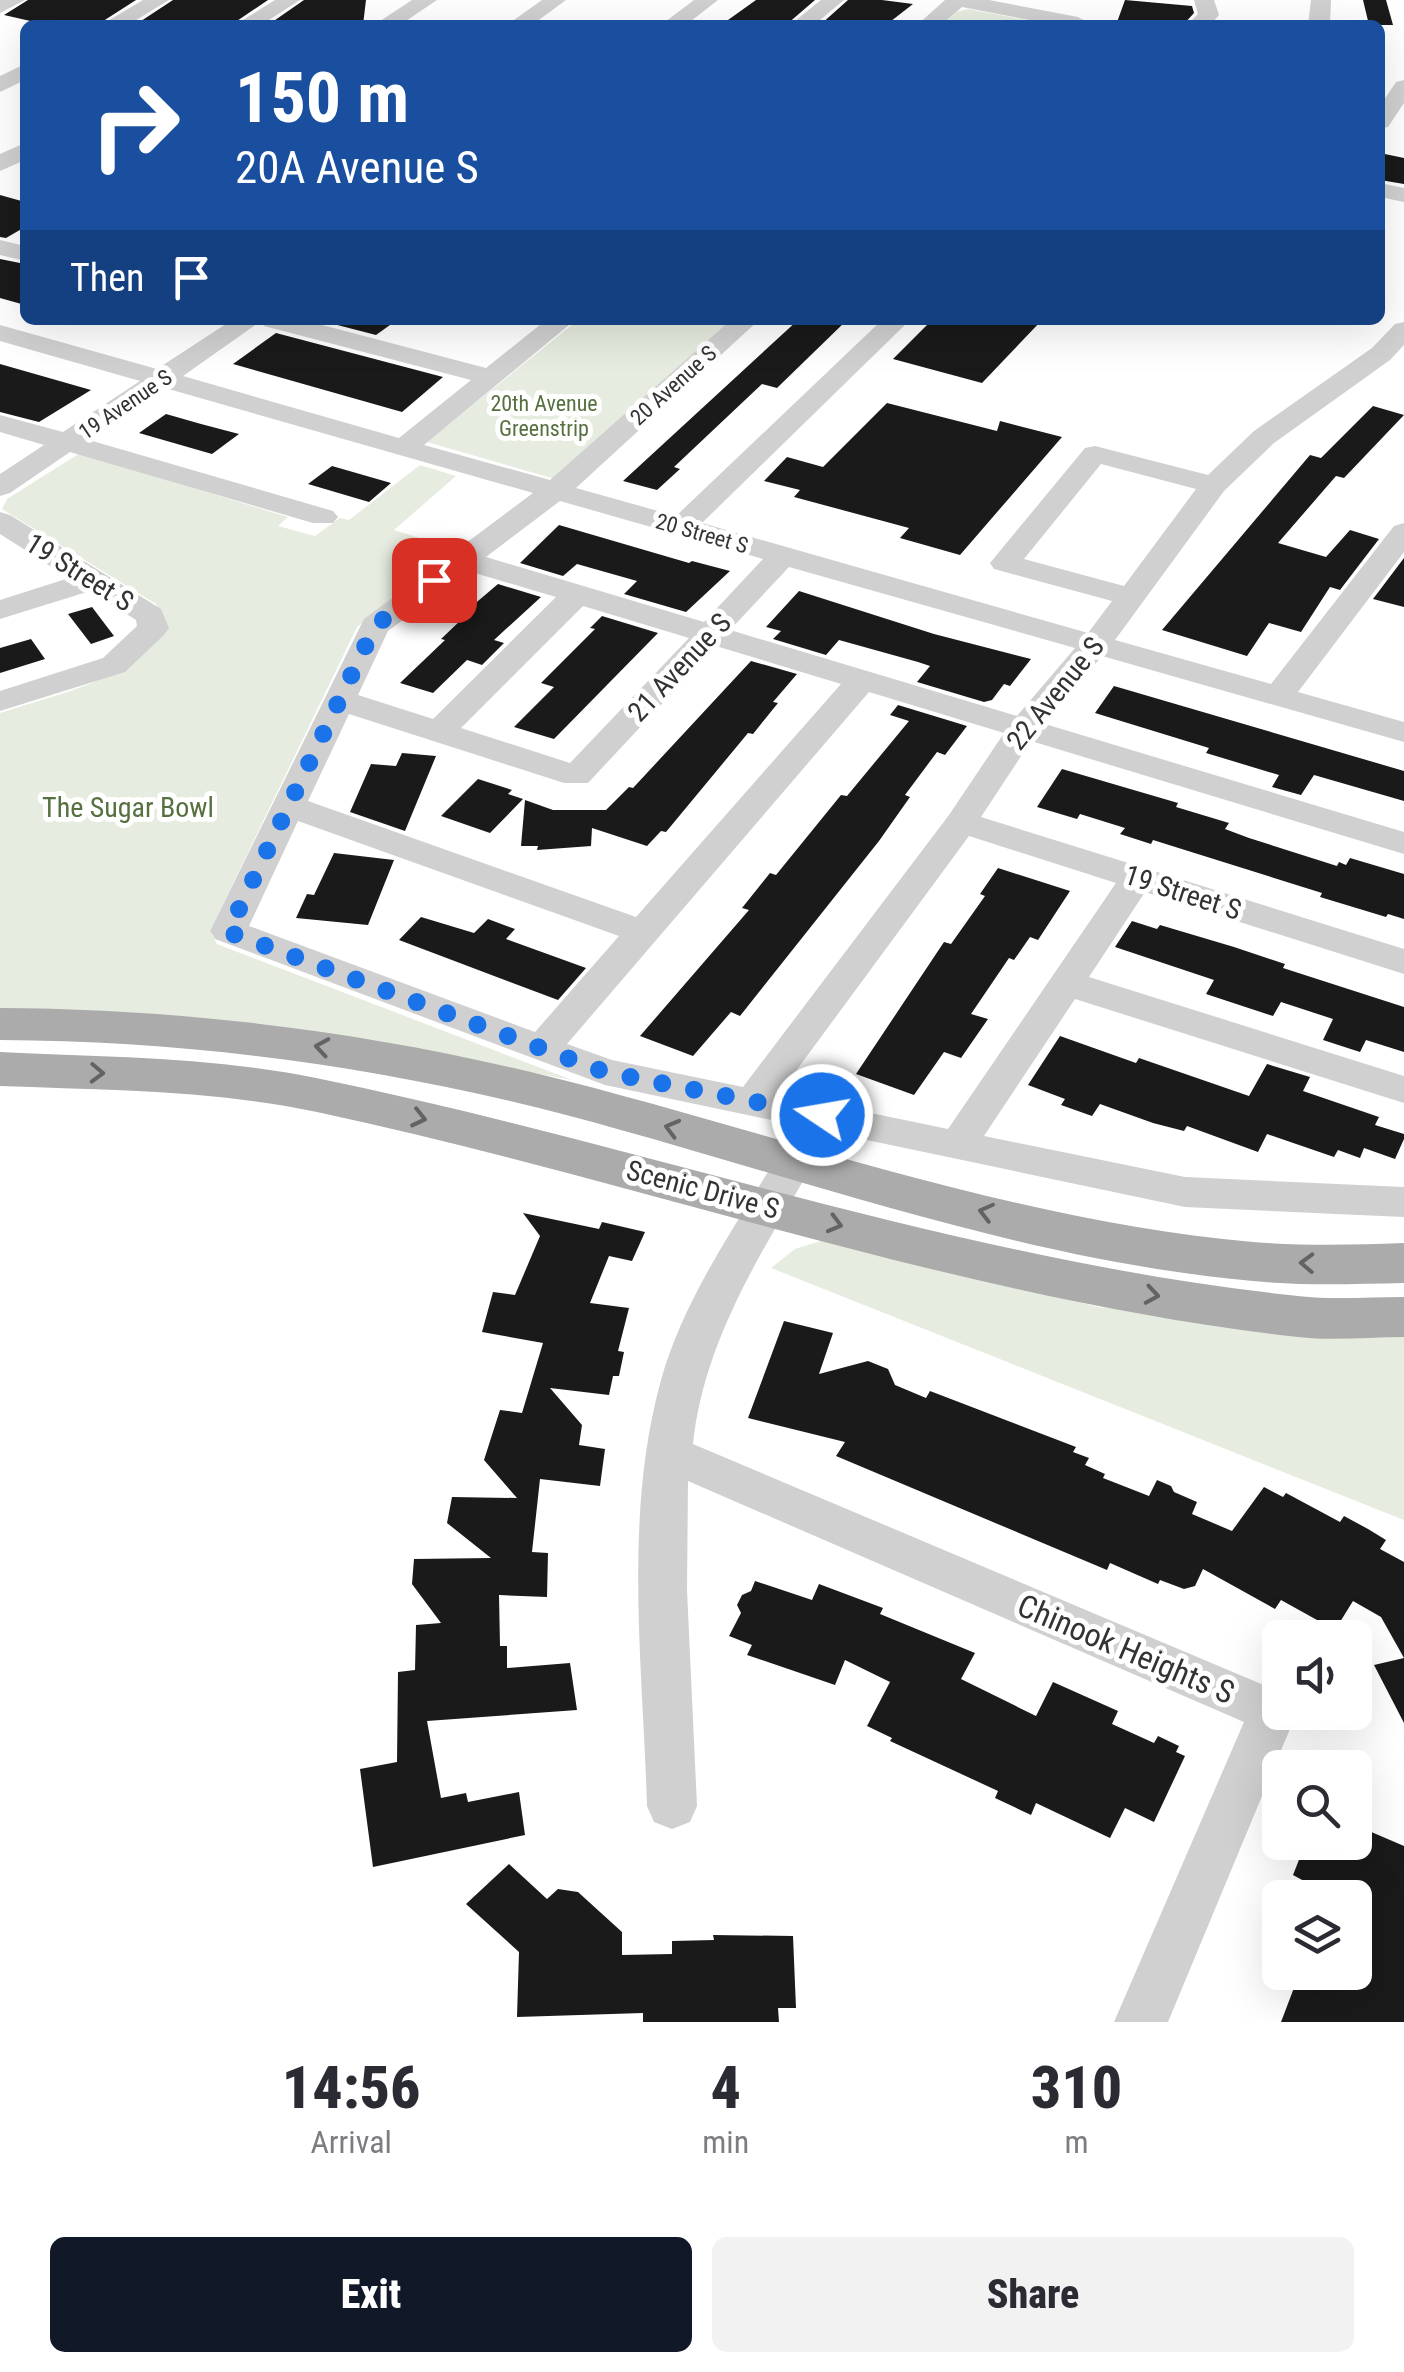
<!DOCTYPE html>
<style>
:root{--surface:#fff;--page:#f2f2f3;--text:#2b2b33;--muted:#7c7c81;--accent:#111827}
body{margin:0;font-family:"Roboto Condensed",sans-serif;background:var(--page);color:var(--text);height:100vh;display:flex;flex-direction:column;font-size:38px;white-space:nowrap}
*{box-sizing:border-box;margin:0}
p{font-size:32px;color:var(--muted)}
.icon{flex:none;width:55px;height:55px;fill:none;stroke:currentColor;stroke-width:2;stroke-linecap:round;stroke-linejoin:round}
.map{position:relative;height:2022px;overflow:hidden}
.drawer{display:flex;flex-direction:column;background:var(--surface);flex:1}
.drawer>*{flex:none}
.guide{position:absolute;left:20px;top:20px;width:1365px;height:305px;border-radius:15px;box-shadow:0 10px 40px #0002;background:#1a4fa0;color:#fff;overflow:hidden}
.buttons{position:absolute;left:1262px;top:1620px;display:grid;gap:20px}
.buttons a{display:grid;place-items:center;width:110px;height:110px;border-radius:15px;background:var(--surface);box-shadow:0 10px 40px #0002;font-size:50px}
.pin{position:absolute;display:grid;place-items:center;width:85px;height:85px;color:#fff;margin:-42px;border-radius:20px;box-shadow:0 5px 15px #0006}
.me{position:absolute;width:110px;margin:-55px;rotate:282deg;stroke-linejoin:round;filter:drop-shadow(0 0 8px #0008)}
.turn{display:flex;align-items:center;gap:35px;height:210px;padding:0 50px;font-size:45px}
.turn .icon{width:130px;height:130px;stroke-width:2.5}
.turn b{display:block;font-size:70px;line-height:85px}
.then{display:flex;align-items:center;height:95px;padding:0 50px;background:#0003;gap:20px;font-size:38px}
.eta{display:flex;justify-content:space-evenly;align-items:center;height:170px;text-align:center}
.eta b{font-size:60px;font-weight:800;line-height:70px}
.action{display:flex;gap:20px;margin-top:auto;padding:20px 50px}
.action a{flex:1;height:115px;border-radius:15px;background:var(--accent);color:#fff;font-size:40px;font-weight:800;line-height:115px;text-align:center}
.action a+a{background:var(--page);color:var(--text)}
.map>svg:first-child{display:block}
.green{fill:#e6ecdf}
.building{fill:#1a1a1a}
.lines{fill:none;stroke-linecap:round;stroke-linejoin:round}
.minor{fill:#d0d0d0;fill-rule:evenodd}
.major{fill:#ababab;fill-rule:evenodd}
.oneway{stroke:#636363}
.route{stroke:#1a73e8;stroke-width:18;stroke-dasharray:0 32.4}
.labels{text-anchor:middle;stroke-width:10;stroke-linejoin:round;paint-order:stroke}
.far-street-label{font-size:22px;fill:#333;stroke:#fff}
.far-park-label{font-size:22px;fill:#56703f;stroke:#fff}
.street-label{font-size:28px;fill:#333;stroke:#fff}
.park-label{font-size:28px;fill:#56703f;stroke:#fff}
.near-street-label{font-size:32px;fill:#333;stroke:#fff}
</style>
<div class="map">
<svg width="1404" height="2022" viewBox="0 0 1404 2022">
<rect width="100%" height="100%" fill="#fff"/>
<!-- green -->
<path class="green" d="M 968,9 L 1052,25 L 941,25 L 957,12 Z
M 578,320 L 735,320 L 555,479 L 427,442 Z
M 80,453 L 288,517 L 278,526 L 315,536 L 340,518 L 349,520 L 420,465 L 456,476 L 394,530 L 458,550 L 357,627 L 210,931 L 217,944 L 572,1080 L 321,1033 L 0,1014 L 0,713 C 64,692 122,683 167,629 L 156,604 L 2,509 L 7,499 Z
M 824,1240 L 1098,1307 L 1364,1338 L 1404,1334 L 1404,1520 L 771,1268 L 795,1249 Z"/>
<!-- building -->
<path class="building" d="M 28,0 L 136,0 L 97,25 L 48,25 L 4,15 Z
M 173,0 L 268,0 L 231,25 L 135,25 Z
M 304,0 L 366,0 L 363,25 L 268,25 Z
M 756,0 L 815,0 L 786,25 L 721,25 Z
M 848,0 L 882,0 L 913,4 L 886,25 L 820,25 Z
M 1125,0 L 1192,6 L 1194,13 L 1183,25 L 1116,25 Z
M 1363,0 L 1386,0 L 1393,25 L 1369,25 Z
M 1380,153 L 1404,158 L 1404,184 L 1380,180 Z
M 0,195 L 25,202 L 25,227 L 6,238 L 0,237 Z
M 0,259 L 25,264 L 25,305 L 0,298 Z
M 318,320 L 397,320 L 376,335 Z
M 798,320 L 847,320 L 777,388 L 762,384 L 674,467 L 680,469 L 657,490 L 623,481 Z
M 932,320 L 1042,320 L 982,383 L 893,359 Z
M 276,333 L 443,377 L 402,412 L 233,364 Z
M 0,364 L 91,390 L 39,422 L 0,412 Z
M 887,403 L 997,431 L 1000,421 L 1062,437 L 960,555 L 900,538 L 909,528 L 794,497 L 800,490 L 764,481 L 787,457 L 823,467 Z
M 1373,406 L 1404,415 L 1344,478 L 1336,476 L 1278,543 L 1326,557 L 1350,530 L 1379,539 L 1340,590 L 1330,587 L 1301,632 L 1269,623 L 1247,656 L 1162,630 L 1310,455 L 1321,458 Z
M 166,414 L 201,424 L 239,434 L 212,454 L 139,433 Z
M 332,466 L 391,483 L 369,502 L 308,484 Z
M 559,525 L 689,563 L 692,561 L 730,571 L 686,612 L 624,594 L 637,581 L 577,564 L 563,576 L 520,563 Z
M 1404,558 L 1404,607 L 1373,599 Z
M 498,584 L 541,597 L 494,640 L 504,643 L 482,665 L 467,660 L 433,693 L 400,683 L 445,640 L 441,639 L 462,619 L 458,618 Z
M 799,591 L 934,634 L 1031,659 L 1010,686 L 1004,684 L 992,700 L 984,702 L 917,682 L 930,666 L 918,662 L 839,640 L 826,655 L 773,639 L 781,631 L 766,627 Z
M 92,607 L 114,636 L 91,644 L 68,614 Z
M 602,616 L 658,633 L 554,739 L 514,727 L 554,687 L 541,683 L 595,629 L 590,628 Z
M 31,639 L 45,659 L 0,673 L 0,648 Z
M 751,661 L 797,674 L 773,702 L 778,703 L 753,734 L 748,733 L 666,832 L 661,831 L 647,846 L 592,828 L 591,846 L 537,850 L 538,846 L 521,846 L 525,800 L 553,810 L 606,810 L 629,787 L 633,788 Z
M 1114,686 L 1404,771 L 1404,801 L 1314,775 L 1301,795 L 1272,787 L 1279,775 L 1206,753 L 1209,748 L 1095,713 Z
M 898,705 L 967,726 L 945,755 L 937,752 L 905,795 L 910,797 L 879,841 L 740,1016 L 731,1012 L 693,1056 L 640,1036 L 749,910 L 742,908 L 770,873 L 776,875 L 841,795 L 847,796 L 909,721 L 890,715 Z
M 402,753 L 436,756 L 405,831 L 350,812 L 371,764 L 396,766 Z
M 1062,769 L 1178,803 L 1176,807 L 1229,823 L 1225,829 L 1249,838 L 1337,866 L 1339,862 L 1346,865 L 1350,858 L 1404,874 L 1404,919 L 1388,914 L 1386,917 L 1320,897 L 1322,893 L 1153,840 L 1151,844 L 1120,834 L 1125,828 L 1080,814 L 1077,819 L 1037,807 Z
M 478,779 L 512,790 L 508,794 L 523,799 L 490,833 L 441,816 Z
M 334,853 L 394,860 L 368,925 L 296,918 L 307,894 L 314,895 Z
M 998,868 L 1070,891 L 1038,940 L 1030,937 L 1014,960 L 1009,958 L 971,1014 L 988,1019 L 961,1058 L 944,1052 L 914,1095 L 856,1074 L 944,942 L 951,944 L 985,896 L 980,894 Z
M 421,917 L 474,933 L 488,919 L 515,929 L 506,939 L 586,968 L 558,1000 L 399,940 Z
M 1132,921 L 1157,929 L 1160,925 L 1234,947 L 1285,964 L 1283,968 L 1404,1007 L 1404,1052 L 1366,1040 L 1360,1052 L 1323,1040 L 1333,1019 L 1281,1002 L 1273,1016 L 1206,994 L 1214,980 L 1115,947 Z
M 1060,1036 L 1136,1063 L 1139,1058 L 1249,1096 L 1267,1064 L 1310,1077 L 1303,1091 L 1379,1117 L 1375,1125 L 1404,1134 L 1404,1139 L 1395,1159 L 1364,1148 L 1360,1158 L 1338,1150 L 1334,1157 L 1267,1134 L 1258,1152 L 1187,1126 L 1184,1131 L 1153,1123 L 1100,1104 L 1092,1116 L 1061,1105 L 1065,1099 L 1028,1085 Z
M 523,1213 L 599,1229 L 602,1222 L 645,1232 L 632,1261 L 609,1256 L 590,1303 L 629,1308 L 618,1351 L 624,1352 L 619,1376 L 613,1376 L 609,1395 L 550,1388 L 582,1425 L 579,1445 L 605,1449 L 600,1486 L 540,1479 L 532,1552 L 548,1553 L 547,1597 L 499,1595 L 500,1646 L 507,1646 L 507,1668 L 570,1663 L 577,1710 L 427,1721 L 441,1798 L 466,1793 L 468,1802 L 519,1792 L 525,1835 L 373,1867 L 360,1769 L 397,1762 L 398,1672 L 415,1670 L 416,1625 L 441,1623 L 412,1584 L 414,1559 L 491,1558 L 447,1523 L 452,1497 L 517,1498 L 484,1460 L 500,1410 L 522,1413 L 543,1343 L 482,1332 L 493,1292 L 515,1295 L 540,1236 Z
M 784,1321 L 833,1333 L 819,1374 L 868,1361 L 888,1369 L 895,1385 L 926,1398 L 930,1391 L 1076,1447 L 1073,1452 L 1089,1458 L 1085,1465 L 1105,1474 L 1103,1478 L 1149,1496 L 1157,1480 L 1171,1486 L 1174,1492 L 1197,1502 L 1192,1514 L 1232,1531 L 1264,1487 L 1283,1497 L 1286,1493 L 1340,1522 L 1344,1516 L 1368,1529 L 1386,1540 L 1380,1549 L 1404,1562 L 1404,1658 L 1381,1617 L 1353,1601 L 1335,1630 L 1281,1600 L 1275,1609 L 1203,1569 L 1195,1586 L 1184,1589 L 1160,1580 L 1158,1584 L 1110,1563 L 1107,1570 L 836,1456 L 845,1442 L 748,1418 Z
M 755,1581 L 812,1600 L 819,1584 L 883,1608 L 880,1614 L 975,1653 L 961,1679 L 1036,1716 L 1053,1682 L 1118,1711 L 1112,1724 L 1154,1743 L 1158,1736 L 1179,1746 L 1176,1752 L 1185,1756 L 1154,1822 L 1125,1808 L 1110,1838 L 1036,1803 L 1031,1815 L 995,1798 L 998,1791 L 890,1741 L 892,1738 L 867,1726 L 890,1682 L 845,1660 L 835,1685 L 747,1655 L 752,1645 L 729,1636 L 741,1613 L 737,1605 L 742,1595 L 751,1591 Z
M 1404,1658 L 1404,1723 L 1374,1665 Z
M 1355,1825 L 1404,1846 L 1404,2022 L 1281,2022 L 1300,1972 L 1355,1972 L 1355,1898 L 1298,1898 L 1304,1881 L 1293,1875 L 1306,1842 L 1337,1854 L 1342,1842 L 1355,1842 Z
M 509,1864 L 547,1899 L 558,1889 L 578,1892 L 622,1932 L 622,1955 L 672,1954 L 672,1941 L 714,1940 L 713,1935 L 793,1936 L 796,2008 L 778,2008 L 779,2022 L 643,2022 L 643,2013 L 517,2017 L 519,1952 L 466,1904 Z"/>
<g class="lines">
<!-- minor -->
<path class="minor" d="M 0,0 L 25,0 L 0,13 Z
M 143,0 L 169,0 L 128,25 L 101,25 Z
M 275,0 L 300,0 L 261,25 L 235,25 Z
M 412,0 L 437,0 L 400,25 L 374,25 Z
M 542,0 L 566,0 L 532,25 L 507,25 Z
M 694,0 L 718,0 L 686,25 L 661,25 Z
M 821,0 L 844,0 L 814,25 L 790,25 Z
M 945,0 L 989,0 L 1078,17 L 1089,23 L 1055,25 L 962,7 L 941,25 L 917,25 Z
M 1194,0 L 1214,0 L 1219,15 L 1210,25 L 1187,25 L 1198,14 Z
M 1311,0 L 1331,0 L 1330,25 L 1308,25 Z
M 25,64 L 25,80 L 0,92 L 0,76 Z
M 1404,80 L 1404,103 L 1388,127 L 1380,129 L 1380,106 L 1396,82 Z
M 25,143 L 25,160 L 0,171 L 0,154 Z
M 1380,183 L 1404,188 L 1404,202 L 1380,197 Z
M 0,240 L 25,246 L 25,261 L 0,255 Z
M 232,320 L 303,320 L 486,368 L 546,320 L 575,320 L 424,445 L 550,480 L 731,320 L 759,320 L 576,488 L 676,516 L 882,320 L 910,320 L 702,523 L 1088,633 L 1112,601 L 994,569 L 990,563 L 1085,448 L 1095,446 L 1208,475 L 1254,431 L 1372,348 L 1395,324 L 1404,322 L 1404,345 L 1390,360 L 1274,443 L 1224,491 L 1115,640 L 1271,684 L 1394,526 L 1404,523 L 1404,552 L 1298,692 L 1404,722 L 1404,742 L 1102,656 L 1045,724 L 1404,832 L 1404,854 L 1031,741 L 981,817 L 1404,949 L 1404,974 L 1145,892 L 1089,977 L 1404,1076 L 1404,1103 L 1075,999 L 984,1136 L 1185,1177 L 1404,1187 L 1404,1217 L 1185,1207 L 605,1085 L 215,939 L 210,931 L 364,619 L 533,493 L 165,388 L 89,440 L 333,511 L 338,517 L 333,523 L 313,523 L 70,452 L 10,493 L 0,496 L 0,474 L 44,445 L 0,432 L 0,415 L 63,432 L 140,381 L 0,341 L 0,325 L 157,369 ZM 261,321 L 264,326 L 471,380 L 399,438 L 183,376 ZM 1101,464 L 1196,489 L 1124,586 L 1024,559 ZM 560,501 L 763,559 L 704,622 L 486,557 ZM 789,567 L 1075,648 L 1017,716 L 730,630 ZM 468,571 L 556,597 L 433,719 L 358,695 L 388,631 ZM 583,606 L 689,638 L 570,763 L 461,728 ZM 716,646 L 841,684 L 636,917 L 308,801 L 349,714 L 564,783 L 588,783 ZM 869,692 L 1004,733 L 949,815 L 743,1087 L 612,1060 L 567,1044 ZM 298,821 L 619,936 L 535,1032 L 249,926 ZM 969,836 L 1116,883 L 948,1129 L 779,1094 Z
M 0,512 L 10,515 L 161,609 L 169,628 L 164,635 L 125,672 L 0,711 L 0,691 L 103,658 L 137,626 L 136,620 L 90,591 L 0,619 L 0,600 L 69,578 L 0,534 Z
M 795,1147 L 809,1151 L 815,1161 C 763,1250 704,1339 693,1444 L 1280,1692 L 1280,1712 L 1297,1712 L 1168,2022 L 1114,2022 L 1244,1722 L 688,1481 L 687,1590 L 697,1806 L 690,1822 L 672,1829 L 654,1822 L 647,1806 C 643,1666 623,1517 661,1380 C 684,1298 737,1223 781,1151 Z"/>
<!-- major -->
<path class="major" d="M 0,1008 C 183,1009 362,1031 539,1074 C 775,1132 1010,1221 1253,1242 C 1303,1246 1353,1245 1404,1243 L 1404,1283 C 1353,1284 1303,1286 1253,1281 C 1009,1259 775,1168 539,1108 C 362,1064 183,1041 0,1040 Z
M 0,1052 C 105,1057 213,1057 316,1078 C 645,1145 963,1261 1298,1296 C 1333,1300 1369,1297 1404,1297 L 1404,1337 C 1369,1337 1333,1341 1298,1337 C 963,1300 645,1182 317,1112 C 214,1090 105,1090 0,1086 Z"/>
</g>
<!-- one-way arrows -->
<defs><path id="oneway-chevron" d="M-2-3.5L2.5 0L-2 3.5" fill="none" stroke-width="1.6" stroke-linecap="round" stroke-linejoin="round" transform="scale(2.5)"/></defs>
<g class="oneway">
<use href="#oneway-chevron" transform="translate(322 1047) rotate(-171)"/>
<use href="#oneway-chevron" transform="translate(97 1073) rotate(2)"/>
<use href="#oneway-chevron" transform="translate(419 1118) rotate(13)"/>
<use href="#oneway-chevron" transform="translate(672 1128) rotate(-165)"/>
<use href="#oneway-chevron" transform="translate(986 1212) rotate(-166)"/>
<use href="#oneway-chevron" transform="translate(835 1224) rotate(15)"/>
<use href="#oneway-chevron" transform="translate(1307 1263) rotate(-178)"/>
<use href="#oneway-chevron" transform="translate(1152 1295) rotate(9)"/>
</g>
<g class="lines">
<!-- route -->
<path class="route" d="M 434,580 L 375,626 L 228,932 L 605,1072 L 822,1115"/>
</g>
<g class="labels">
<!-- far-street labels -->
<g class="far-street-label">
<text transform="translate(673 385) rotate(-42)" y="8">20 Avenue S</text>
<text transform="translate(125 404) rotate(-34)" y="8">19 Avenue S</text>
<text transform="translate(702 533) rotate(16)" y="8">20 Street S</text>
</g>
<!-- far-park labels -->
<g class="far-park-label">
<text x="544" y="411">20th Avenue<tspan x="544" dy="25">Greenstrip</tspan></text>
</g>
<!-- street labels -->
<g class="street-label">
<text transform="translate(80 572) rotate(32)" y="10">19 Street S</text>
<text transform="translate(679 667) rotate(-47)" y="10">21 Avenue S</text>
<text transform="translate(1055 693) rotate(-51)" y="10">22 Avenue S</text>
<text transform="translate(1183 892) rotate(18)" y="10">19 Street S</text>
<text transform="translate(703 1189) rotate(15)" y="10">Scenic Drive S</text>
</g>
<!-- park labels -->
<g class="park-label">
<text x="128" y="817">The Sugar Bowl</text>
</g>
<!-- near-street labels -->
<g class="near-street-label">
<text transform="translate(1126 1649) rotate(23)" y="11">Chinook Heights S</text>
</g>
</g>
</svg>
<div class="buttons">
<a><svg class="icon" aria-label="sound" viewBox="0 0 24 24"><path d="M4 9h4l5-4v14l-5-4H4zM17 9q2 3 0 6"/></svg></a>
<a><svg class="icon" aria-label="search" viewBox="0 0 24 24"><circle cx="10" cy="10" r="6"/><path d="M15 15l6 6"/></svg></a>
<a><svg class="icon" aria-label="layers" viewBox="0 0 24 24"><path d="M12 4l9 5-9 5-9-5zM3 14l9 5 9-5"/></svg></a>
</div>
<div class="pin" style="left:434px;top:580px;background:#d93025"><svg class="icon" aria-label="arrive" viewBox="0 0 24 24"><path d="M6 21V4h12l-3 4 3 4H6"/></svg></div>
<svg class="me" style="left:822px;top:1115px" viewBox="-20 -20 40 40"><circle r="17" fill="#1a73e8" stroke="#fff" stroke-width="3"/><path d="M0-11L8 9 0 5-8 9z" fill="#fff"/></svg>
<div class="guide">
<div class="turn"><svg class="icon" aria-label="right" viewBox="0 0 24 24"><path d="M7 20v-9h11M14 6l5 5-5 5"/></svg><div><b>150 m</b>20A Avenue S</div></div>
<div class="then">Then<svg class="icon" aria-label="arrive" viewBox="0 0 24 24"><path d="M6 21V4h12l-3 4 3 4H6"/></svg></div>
</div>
</div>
<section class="drawer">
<div class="eta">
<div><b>14:56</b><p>Arrival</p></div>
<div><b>4</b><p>min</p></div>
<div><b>310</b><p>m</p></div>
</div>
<div class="action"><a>Exit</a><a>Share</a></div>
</section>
